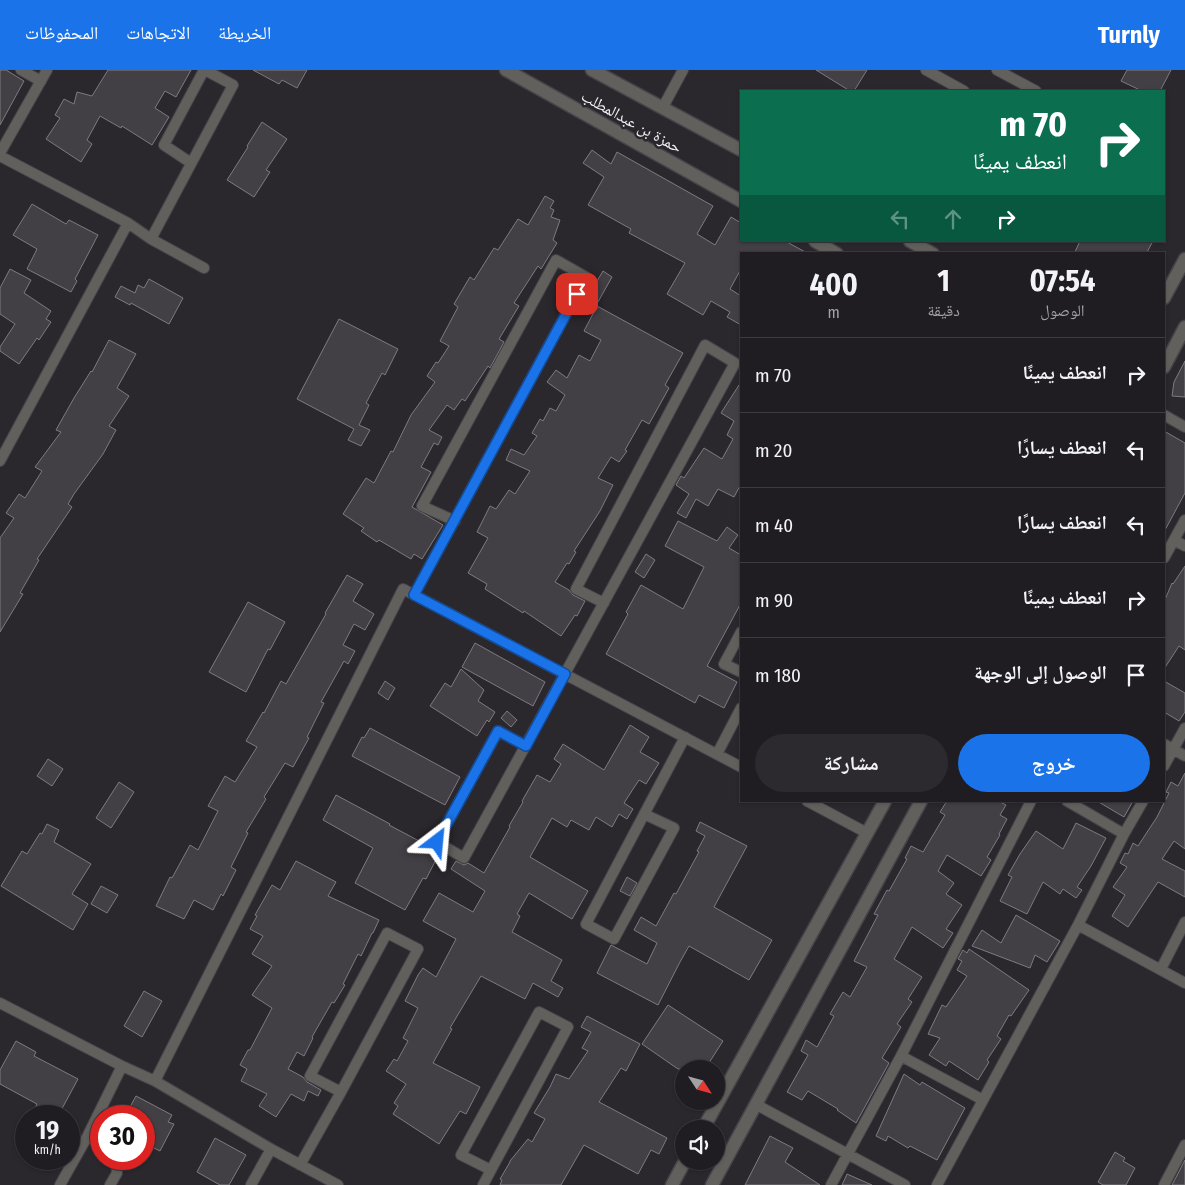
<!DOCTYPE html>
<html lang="ar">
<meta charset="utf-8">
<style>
:root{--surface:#201d22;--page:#2d2a2f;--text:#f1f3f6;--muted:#a2a2a5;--line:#3d3b40;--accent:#1a73e8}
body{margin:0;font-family:"Fira Sans Condensed","Noto Naskh Arabic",sans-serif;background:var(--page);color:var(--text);direction:rtl;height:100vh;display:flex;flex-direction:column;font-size:19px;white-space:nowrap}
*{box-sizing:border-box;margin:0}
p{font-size:16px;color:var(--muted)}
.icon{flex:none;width:28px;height:28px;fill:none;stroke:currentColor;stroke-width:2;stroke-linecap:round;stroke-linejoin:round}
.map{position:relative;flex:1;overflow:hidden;direction:ltr}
.details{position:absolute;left:740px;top:182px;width:425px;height:550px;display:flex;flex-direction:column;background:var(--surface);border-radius:0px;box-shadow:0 1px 4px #0004,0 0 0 1px var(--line);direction:rtl}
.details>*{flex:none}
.banner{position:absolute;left:740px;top:20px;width:425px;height:152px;border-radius:0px;box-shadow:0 1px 4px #0004,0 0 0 1px var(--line);direction:rtl;background:#0b6e4f;color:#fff;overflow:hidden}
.needle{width:32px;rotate:126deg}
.tools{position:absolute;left:675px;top:990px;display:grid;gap:10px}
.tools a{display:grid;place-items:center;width:50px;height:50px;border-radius:50%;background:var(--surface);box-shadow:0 1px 4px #0004,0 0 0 1px var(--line);font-size:25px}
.speed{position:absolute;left:15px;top:1035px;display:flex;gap:10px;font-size:25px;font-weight:700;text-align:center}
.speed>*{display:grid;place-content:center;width:65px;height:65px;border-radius:50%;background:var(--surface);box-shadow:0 1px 4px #0004,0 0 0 1px var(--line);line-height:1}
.speed small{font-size:12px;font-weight:400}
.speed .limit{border:8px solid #d22;background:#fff;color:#111}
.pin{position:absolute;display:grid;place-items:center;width:42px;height:42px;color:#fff;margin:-21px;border-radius:10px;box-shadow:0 2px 8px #0006}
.me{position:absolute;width:55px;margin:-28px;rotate:29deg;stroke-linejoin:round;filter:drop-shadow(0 0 4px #0008)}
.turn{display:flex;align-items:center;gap:18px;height:105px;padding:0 15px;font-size:22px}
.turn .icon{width:65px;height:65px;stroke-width:2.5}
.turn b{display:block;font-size:35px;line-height:42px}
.lanes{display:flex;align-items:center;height:48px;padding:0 15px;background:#0003;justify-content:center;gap:25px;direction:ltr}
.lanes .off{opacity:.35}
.eta{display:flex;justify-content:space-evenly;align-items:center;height:85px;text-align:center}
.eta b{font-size:30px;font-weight:700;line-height:35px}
.action{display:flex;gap:10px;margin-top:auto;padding:10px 15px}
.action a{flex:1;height:58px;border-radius:30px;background:var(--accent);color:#fff;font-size:20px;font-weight:700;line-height:58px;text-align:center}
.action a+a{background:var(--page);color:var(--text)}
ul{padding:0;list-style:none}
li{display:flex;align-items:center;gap:15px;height:75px;padding:0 15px;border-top:1px solid var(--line)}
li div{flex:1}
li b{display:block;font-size:19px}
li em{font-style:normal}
header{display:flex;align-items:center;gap:30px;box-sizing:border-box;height:70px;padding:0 25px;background:var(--accent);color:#fff}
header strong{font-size:24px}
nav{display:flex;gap:28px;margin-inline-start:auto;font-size:18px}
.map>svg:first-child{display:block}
.building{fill:#434045;stroke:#7e7a81}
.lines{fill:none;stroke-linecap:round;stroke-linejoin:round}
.minor-casing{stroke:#464349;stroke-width:12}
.tertiary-casing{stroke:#464349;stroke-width:15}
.minor{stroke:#61605d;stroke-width:10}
.tertiary{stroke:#61605d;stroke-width:12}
.route-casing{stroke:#114b97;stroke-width:12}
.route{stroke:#1a73e8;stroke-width:9}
.labels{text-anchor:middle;stroke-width:5;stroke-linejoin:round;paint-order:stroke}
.street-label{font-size:16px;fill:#f2f0f3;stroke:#2a272d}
</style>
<header>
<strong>Turnly</strong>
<nav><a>الخريطة</a><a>الاتجاهات</a><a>المحفوظات</a></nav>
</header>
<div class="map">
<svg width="1185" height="1115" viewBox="0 0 1185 1115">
<rect width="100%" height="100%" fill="#2a272d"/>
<!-- building -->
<path class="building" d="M 0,0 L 6,0 L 24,11 L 0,55 Z
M 108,0 L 191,0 L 176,27 L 165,21 L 155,38 L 169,47 L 152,75 L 122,56 L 121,58 L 100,46 L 87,70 L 92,74 L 81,92 L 46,69 L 60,48 L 55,45 L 64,29 L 74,34 L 77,22 L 92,26 Z
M 253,0 L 307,0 L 297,18 L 282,10 L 279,14 Z
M 816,0 L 867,0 L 854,21 L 850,21 Z
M 1127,0 L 1171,0 L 1160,21 L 1142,21 L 1121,11 Z
M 262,52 L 287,69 L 266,100 L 270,102 L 254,127 L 227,110 L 248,77 L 247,76 Z
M 592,80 L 611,94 L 617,82 L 713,136 L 697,164 L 715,175 L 731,147 L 741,153 L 741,171 L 785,171 L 809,184 L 741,184 L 741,199 L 730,219 L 741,226 L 741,255 L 727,247 L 730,242 L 711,231 L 703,245 L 667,224 L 685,193 L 629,163 L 631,159 L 588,135 L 604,107 L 583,93 Z
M 545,126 L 554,131 L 550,138 L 554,140 L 551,147 L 560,150 L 553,170 L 557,173 L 541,199 L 538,196 L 514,233 L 519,236 L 499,269 L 504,272 L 490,298 L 488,296 L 465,331 L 462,329 L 454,340 L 447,335 L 429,360 L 442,367 L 438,375 L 434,373 L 421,397 L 431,402 L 412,437 L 443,455 L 422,489 L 414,484 L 411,489 L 379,470 L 377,472 L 361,461 L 364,458 L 343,444 L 366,408 L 374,413 L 391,381 L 393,382 L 411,345 L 435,312 L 427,306 L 436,292 L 438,293 L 449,276 L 440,271 L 458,237 L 454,234 L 470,207 L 474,210 L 494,178 L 498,180 L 518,149 L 528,155 Z
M 32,134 L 66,154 L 69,150 L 98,165 L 75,209 L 77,211 L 71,222 L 27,199 L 37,179 L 13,165 Z
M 1080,171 L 1153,171 L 1146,184 L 1074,184 Z
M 10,199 L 31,210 L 24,223 L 51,241 L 46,249 L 51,252 L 39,270 L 37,268 L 19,294 L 0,281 L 0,277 L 15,254 L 0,244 L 0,218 Z
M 603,201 L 612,207 L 598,232 L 588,226 Z
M 149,209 L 183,228 L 169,254 L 131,233 L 130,235 L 115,227 L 121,216 L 135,223 L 138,215 L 144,218 Z
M 597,236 L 683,283 L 665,315 L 669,318 L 649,354 L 642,350 L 625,380 L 627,381 L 619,392 L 611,387 L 598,408 L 613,415 L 600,441 L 574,481 L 576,482 L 569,494 L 567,493 L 555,512 L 569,520 L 573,525 L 585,531 L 577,546 L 575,545 L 561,566 L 524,541 L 523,543 L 485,519 L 487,514 L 468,503 L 488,468 L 477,462 L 490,436 L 496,439 L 509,420 L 515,424 L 530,401 L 506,390 L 511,379 L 524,385 L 537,366 L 532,363 L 540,349 L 543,351 L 550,338 L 556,341 L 565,325 L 547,312 L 556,300 L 567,308 L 579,285 L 590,291 L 601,270 L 584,261 Z
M 339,249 L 398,279 L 385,305 L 382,303 L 366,333 L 369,335 L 359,355 L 370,360 L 361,376 L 348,370 L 354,359 L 297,329 Z
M 109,270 L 136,284 L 117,318 L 129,326 L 109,356 L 116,360 L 103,384 L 74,424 L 68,434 L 72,437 L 37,489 L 39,490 L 20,523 L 23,524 L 0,562 L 0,468 L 14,448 L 6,443 L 19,424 L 25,428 L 42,401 L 35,397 L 61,362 L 56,360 L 74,328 L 91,301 L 92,302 Z
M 1185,291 L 1185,327 L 1172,326 L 1174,312 Z
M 741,312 L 741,414 L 734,427 L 718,419 L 708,436 L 696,429 L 686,448 L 677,443 L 689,424 L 676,415 L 681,406 L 684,408 L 704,378 L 722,389 L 733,369 L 727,365 L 734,351 L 721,343 Z
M 1164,361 L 1185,373 L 1185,423 L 1164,462 Z
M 678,451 L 717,471 L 727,457 L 738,465 L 729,478 L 741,485 L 741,533 L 707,596 L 737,612 L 724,638 L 699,625 L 695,633 L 606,584 L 628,544 L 626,542 L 641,515 L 683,539 L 704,497 L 665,476 Z
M 646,484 L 655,490 L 644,508 L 635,502 Z
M 1185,496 L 1185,580 L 1179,576 L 1164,599 L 1164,532 L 1172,513 L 1173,514 Z
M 347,505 L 363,514 L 353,531 L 374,544 L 365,560 L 354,554 L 343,575 L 355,581 L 348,594 L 344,591 L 321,632 L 324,633 L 307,667 L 309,668 L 293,697 L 285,693 L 264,727 L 266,729 L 246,762 L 248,763 L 231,797 L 236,800 L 223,826 L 221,824 L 213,840 L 194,830 L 184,849 L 156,836 L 170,807 L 172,808 L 190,775 L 198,780 L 218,741 L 208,736 L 225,706 L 235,712 L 257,677 L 246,671 L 263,642 L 264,643 L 281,611 L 286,614 L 326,544 L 325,543 Z
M 248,532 L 285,552 L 270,580 L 268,579 L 246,622 L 209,602 Z
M 475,573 L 545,612 L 533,636 L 462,597 Z
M 461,599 L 484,620 L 478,631 L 495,642 L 489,652 L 487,650 L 477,666 L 430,636 L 445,613 L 451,617 Z
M 385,611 L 395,618 L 388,630 L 378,623 Z
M 1164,611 L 1185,623 L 1185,642 L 1179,651 L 1164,642 Z
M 507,641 L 517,650 L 511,657 L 501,648 Z
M 630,655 L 649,667 L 640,682 L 659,693 L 646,714 L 639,710 L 624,733 L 633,739 L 627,749 L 619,744 L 612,757 L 596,747 L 589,760 L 571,750 L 567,757 L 552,748 L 530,787 L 588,821 L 572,849 L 529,823 L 517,844 L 520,846 L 512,862 L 562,890 L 551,911 L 563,918 L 558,927 L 533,913 L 525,929 L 481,906 L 450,958 L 452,959 L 433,993 L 480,1017 L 466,1044 L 460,1041 L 439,1074 L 393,1044 L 398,1036 L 394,1033 L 406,1014 L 386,1001 L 394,989 L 397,991 L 408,971 L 403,968 L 418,938 L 405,931 L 418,905 L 423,898 L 436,907 L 456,869 L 423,851 L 439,823 L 473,842 L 485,821 L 451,799 L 456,791 L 464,795 L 468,793 L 484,803 L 510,757 L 509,756 L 523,732 L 522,731 L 537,705 L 550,712 L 561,694 L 554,689 L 563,674 L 604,700 Z
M 370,658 L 460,707 L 445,735 L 352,686 L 362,667 L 364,668 Z
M 48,689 L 63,699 L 52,716 L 37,706 Z
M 1185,703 L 1185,779 L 1174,771 L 1162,789 L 1185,801 L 1185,827 L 1158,812 L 1128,857 L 1112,846 L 1125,825 L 1113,817 L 1127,797 L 1120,793 L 1125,783 L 1128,784 L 1133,773 L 1138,776 L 1157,747 L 1169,723 L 1166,722 L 1171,712 L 1178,716 Z
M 119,712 L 134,722 L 111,758 L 96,748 Z
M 336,725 L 390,754 L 389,755 L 440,782 L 426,809 L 423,808 L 405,840 L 355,813 L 373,778 L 323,750 Z
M 947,731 L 998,731 L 1006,735 L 1000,745 L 1007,749 L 999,764 L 1000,765 L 987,787 L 991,790 L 981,806 L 947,785 L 938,801 L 954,813 L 946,824 L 962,835 L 946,859 L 953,863 L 943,878 L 912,857 L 894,889 L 922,907 L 908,929 L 912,932 L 897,954 L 901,957 L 882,988 L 889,993 L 856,1053 L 837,1040 L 838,1039 L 808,1021 L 802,1030 L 787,1022 L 808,985 L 801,981 L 806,970 L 817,977 L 834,946 L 830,944 L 843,922 L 850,927 L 867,897 L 854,891 L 878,845 L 874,844 L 887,820 L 889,821 L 907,789 L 905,788 L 911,776 L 923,782 L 945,745 L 940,742 Z
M 1097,731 L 1133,731 L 1124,747 Z
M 700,752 L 747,776 L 714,837 L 772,870 L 749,910 L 689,876 L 680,892 L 658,935 L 597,903 L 611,875 L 647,894 L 657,873 L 634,860 L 641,847 L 656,856 L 674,823 L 676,824 L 699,782 L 697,781 L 705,766 L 696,761 Z
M 1076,753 L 1106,768 L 1091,796 L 1077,817 L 1082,820 L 1076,828 L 1063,819 L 1060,824 L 1043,812 L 1027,844 L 1000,831 L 1012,807 L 1008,805 L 1020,784 L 1036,761 L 1063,779 Z
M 47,754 L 59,760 L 54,772 L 91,794 L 72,824 L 88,834 L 73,860 L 1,816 L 22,781 L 27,784 L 40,763 L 42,764 Z
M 296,791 L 336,812 L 328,826 L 379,850 L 373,863 L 372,863 L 361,886 L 358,884 L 343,914 L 345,915 L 334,933 L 332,932 L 312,967 L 313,968 L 304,986 L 297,982 L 288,999 L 303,1007 L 307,1012 L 321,1020 L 318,1026 L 308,1021 L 304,1031 L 291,1024 L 276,1047 L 259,1036 L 267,1024 L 241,1011 L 247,999 L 240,995 L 248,980 L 250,980 L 272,938 L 252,925 L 272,896 L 252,884 L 263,866 L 250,859 L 257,846 L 255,845 L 272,815 L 280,820 Z
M 627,807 L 637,813 L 630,826 L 620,821 Z
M 101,816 L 118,825 L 107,843 L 91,834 Z
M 1016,845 L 1060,871 L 1047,892 L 1035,885 L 1030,898 L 972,876 L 982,860 L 1001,873 Z
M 969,879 L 1029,920 L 1011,946 L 1009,945 L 997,966 L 1001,969 L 987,990 L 989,992 L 978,1010 L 949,991 L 946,996 L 929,985 L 940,968 L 928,964 L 942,935 L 946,937 L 967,906 L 957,900 L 962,891 L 958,889 L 963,880 L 967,883 Z
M 144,921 L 162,931 L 142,967 L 124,956 Z
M 668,935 L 723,971 L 705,999 L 678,999 L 642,974 Z
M 587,946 L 640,974 L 626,1001 L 621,998 L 599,1032 L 667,1068 L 659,1084 L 651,1080 L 638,1104 L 584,1075 L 561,1115 L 500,1115 L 502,1110 L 500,1109 L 510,1092 L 510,1091 L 528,1069 L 532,1072 L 545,1049 L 534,1043 L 550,1017 L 556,1004 L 569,1009 L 588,981 L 582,978 L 591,962 L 581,957 Z
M 16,971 L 36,982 L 34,986 L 78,1009 L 58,1046 L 31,1046 L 37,1034 L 0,1014 L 0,1000 Z
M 904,1004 L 920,1015 L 922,1012 L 965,1038 L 937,1090 L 910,1076 L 908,1078 L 888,1066 L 886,1071 L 876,1066 Z
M 136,1026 L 172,1045 L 168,1052 L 174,1054 L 160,1081 L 144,1073 L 144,1046 L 125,1046 Z
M 770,1066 L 793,1078 L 785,1092 L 820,1115 L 745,1115 Z
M 215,1068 L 246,1085 L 229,1115 L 220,1115 L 197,1102 Z
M 1115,1082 L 1125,1088 L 1123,1091 L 1135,1098 L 1126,1115 L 1103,1115 L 1098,1112 Z
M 1185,1090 L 1185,1115 L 1172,1115 Z
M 847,1104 L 872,1115 L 842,1115 Z"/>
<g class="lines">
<!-- minor casing -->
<g class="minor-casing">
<path id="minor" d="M 21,0 L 41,11
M 926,0 L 964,21
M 997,0 L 1036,21
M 663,37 L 683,0
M 0,83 L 47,0
M 0,86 L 128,153 L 151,169 L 204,198
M 191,93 L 164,75 L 204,0
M 151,169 L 233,15 L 205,0
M 1164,345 L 1185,357
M 0,391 L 128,153
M 1174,470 L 1185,476
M 1164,488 L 1185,450
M 414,525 L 586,207 L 556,190 L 422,436 L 455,451
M 741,562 L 724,594 L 741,602
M 1164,674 L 1185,686
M 526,676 L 498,661 L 437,772 L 464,788 C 555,623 645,458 735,293 L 705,275 L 576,519 L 604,533
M 717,684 L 741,638
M 1164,696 L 1185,658
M 807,731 L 867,763
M 1067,731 L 1124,764
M 644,744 L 674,758 L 614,869 L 586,854 L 685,667
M 1078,855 L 1185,913
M 1161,899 L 1185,852
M 0,933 L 122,996
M 901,986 L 983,1030
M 757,1035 L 905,1115
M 87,1067 L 101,1074
M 300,1095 L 341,1022 L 418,879 L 387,863 L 310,1006 L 341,1022
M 60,1115 L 87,1067 L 122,996 L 155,1011
M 110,1115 L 117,1103 L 116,1089
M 251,1115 L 271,1079
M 338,1115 L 271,1079 L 155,1011 L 403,519 L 741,697
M 483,1115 L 491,1100 L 568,957 L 539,942 L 461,1085 L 491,1100
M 831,1115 L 901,986 L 1031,731
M 937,1115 L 1078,855 L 1124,764 L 1143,731
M 1164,1115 L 1185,1075"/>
</g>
<!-- tertiary casing -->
<g class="tertiary-casing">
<path id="tertiary" d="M 506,0 L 741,131
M 592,0 L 741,80
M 815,171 L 837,184
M 910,171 L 933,184
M 1164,228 L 1185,189
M 1164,297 L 1185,257
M 703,1059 L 885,731
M 672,1115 L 685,1091
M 712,1115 L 921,731"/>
</g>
<!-- minor -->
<use href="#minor" class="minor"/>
<!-- tertiary -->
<use href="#tertiary" class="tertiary"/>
</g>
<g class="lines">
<!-- route casing -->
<g class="route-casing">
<path id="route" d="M 437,772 L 498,661 L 526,676 L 565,604 L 414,525 L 577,224"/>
</g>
<!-- route -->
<use href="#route" class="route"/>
</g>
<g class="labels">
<!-- street labels -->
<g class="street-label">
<text transform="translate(632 51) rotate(29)" y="6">حمزة بن عبدالمطلب</text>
</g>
</g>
</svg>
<div class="tools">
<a><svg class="needle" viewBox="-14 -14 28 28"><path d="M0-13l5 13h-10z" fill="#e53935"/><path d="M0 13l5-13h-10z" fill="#a2a2a5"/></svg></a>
<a><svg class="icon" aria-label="sound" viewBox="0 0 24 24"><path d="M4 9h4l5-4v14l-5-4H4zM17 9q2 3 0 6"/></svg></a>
</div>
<div class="speed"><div>19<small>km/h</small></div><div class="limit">30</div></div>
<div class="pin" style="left:577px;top:224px;background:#d93025"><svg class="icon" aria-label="arrive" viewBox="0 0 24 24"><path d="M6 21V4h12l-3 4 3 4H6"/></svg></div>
<svg class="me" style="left:437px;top:772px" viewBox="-20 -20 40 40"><path d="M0-17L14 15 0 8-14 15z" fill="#1a73e8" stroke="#fff" stroke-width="4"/></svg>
<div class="banner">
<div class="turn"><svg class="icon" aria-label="right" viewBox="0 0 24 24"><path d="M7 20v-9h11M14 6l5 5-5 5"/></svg><div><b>70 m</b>انعطف يمينًا</div></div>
<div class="lanes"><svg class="icon off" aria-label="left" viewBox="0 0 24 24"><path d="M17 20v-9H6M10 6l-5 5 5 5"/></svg><svg class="icon off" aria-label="ahead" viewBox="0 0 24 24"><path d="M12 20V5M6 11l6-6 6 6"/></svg><svg class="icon" aria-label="right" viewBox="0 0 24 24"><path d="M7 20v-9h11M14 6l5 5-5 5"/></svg></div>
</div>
<section class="details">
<div class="eta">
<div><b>07:54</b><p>الوصول</p></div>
<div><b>1</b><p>دقيقة</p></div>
<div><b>400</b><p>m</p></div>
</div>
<ul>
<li><svg class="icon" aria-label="right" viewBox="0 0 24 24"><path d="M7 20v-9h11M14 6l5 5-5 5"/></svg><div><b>انعطف يمينًا</b></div><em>70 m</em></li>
<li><svg class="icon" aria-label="left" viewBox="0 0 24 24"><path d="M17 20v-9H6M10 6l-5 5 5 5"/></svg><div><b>انعطف يسارًا</b></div><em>20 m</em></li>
<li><svg class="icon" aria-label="left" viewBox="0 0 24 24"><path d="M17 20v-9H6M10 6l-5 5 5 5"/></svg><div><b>انعطف يسارًا</b></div><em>40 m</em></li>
<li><svg class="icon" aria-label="right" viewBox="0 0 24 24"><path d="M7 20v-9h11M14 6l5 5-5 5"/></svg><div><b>انعطف يمينًا</b></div><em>90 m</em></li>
<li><svg class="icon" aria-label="arrive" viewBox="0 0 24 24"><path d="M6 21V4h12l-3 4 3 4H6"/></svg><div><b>الوصول إلى الوجهة</b></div><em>180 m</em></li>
</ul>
<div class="action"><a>خروج</a><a>مشاركة</a></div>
</section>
</div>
